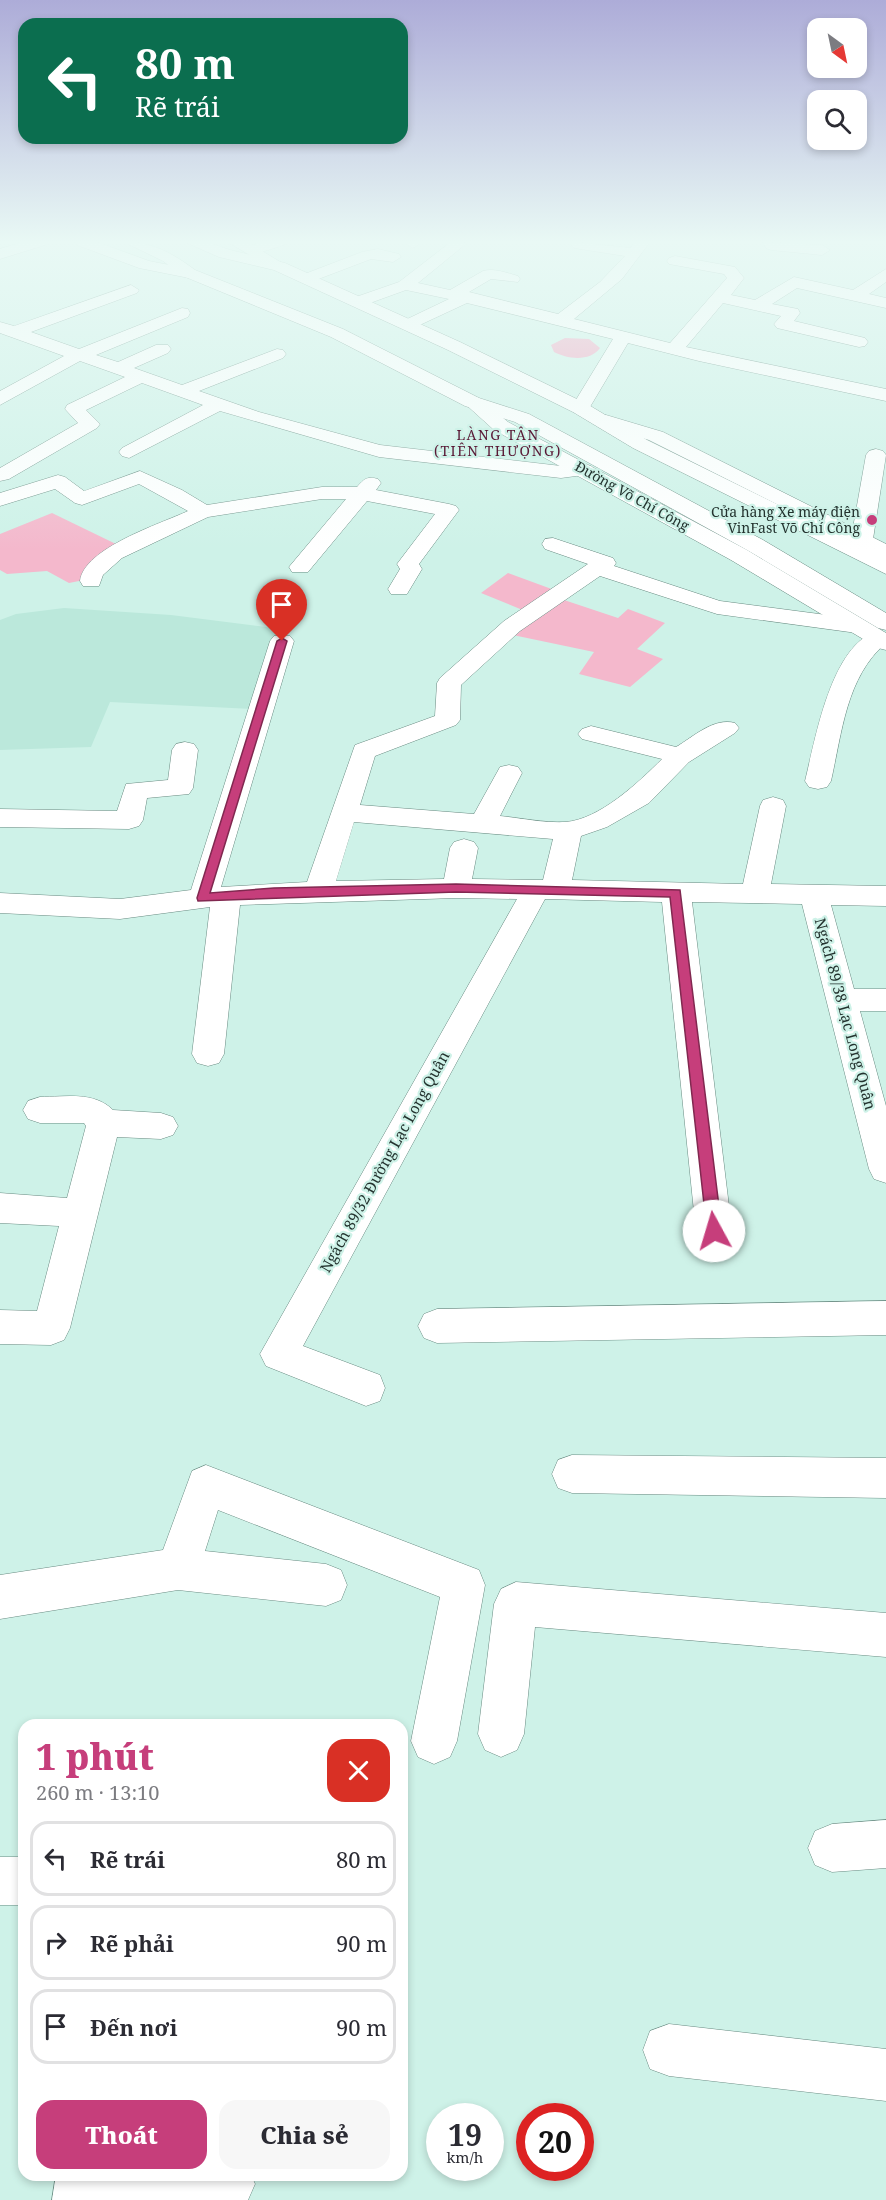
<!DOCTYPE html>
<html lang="vi">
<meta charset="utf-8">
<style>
:root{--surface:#fff;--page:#f7f7f7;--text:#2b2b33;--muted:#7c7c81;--line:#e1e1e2;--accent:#c63e7b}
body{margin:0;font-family:"Noto Serif",serif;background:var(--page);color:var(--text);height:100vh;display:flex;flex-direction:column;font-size:22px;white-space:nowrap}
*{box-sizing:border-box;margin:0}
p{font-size:20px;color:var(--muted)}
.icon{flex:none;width:33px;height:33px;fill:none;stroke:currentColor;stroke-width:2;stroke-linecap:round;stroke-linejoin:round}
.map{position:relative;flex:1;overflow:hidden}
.sheet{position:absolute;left:18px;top:1719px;width:390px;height:462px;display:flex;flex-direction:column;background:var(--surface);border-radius:18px;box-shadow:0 3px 9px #0003}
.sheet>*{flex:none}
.guide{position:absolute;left:18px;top:18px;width:390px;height:126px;border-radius:18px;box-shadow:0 3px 9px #0003;background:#0b6e4f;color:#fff;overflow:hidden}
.needle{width:39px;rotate:147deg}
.tools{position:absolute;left:807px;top:18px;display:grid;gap:12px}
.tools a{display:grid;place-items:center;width:60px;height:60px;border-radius:12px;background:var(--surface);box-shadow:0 3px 9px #0003;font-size:30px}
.speed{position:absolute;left:426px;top:2103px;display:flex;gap:12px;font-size:30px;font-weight:700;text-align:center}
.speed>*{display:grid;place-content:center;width:78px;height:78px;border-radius:50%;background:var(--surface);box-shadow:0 3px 9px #0003;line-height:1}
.speed small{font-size:15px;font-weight:400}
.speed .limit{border:9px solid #d22;background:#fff;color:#111}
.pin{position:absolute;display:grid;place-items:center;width:51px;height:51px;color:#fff;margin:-62px -26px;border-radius:50% 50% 50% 0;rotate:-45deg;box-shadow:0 0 6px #0007}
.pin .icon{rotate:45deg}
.me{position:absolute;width:66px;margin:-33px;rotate:354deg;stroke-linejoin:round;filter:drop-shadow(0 0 4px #0008)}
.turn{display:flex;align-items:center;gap:21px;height:126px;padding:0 18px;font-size:27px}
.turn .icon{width:78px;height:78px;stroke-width:2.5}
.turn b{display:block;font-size:42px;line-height:51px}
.round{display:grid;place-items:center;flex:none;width:63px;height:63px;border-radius:18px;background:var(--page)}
.overview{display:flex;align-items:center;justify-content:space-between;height:102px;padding:0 18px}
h1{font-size:36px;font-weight:800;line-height:45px;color:var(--accent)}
.action{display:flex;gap:12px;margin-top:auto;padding:12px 18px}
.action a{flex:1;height:69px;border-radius:18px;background:var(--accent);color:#fff;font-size:24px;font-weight:800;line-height:69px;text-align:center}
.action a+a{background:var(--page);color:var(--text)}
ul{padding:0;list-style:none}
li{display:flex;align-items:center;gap:18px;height:75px;margin:0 12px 9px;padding:0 6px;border:3px solid var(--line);border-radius:18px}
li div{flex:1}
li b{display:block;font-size:22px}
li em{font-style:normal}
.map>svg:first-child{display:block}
.built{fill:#bbe8db}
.green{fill:#f4b8cc}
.water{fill:#f4a1bf}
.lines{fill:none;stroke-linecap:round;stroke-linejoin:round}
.minor-casing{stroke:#698b82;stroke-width:1}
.major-casing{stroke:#698b82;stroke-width:1}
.highway-casing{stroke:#698b82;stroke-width:1}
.minor{fill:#fff;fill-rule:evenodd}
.major{fill:#fff;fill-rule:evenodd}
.highway{fill:#fff;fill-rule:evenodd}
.route{fill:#c63e7b;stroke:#812850;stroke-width:1.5}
.poi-dot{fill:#c63e7b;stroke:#cef2e8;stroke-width:2}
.labels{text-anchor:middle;stroke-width:4.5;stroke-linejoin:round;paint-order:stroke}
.far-neighbourhood-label{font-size:14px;letter-spacing:1.5px;fill:#591835;stroke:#cef2e8}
.far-street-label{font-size:14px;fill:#24332f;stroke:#cef2e8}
.far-poi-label{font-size:14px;fill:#24332f;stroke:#cef2e8;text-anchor:end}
.street-label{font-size:15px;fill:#24332f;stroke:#cef2e8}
</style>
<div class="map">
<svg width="886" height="2200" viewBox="0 0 886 2200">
<rect width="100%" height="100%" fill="#cef2e8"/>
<!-- built -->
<path class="built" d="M 64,608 L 171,615 L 281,629 L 252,709 L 110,702 L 91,747 L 0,750 L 0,620 L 16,614 Z"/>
<!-- green -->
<path class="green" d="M 52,513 L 118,545 L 84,580 L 69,583 L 47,571 L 7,574 L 0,570 L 0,534 Z
M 508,573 L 557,591 L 552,596 L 618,618 L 628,609 L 665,623 L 637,649 L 663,659 L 630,687 L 579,674 L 594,652 L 499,632 L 525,611 L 481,593 Z"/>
<!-- water -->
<path class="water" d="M 565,338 L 589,339 L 600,348 C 590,362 567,359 554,352 L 551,345 Z"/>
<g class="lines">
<!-- minor casing -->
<g class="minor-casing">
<path id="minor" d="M 23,242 L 48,242 L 45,245 L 0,259 L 0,249 Z
M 262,242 L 287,242 L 284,245 L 252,255 L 244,250 L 246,247 Z
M 422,242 L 413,248 L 405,243 L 406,242 Z
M 451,242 L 467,243 L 418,283 L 450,290 L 483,271 C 494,268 507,273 518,276 L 520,279 L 518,282 L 491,279 L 469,292 L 558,314 L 600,282 L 625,256 L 574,248 L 571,245 L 573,242 L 631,248 L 634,242 L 650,242 L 622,279 L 574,319 L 670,343 L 727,278 L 724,274 L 669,264 L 667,261 L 669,258 L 675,256 L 735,267 L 744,278 L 731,295 L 755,300 L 794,277 L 853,290 L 886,269 L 886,282 L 869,294 L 886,298 L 886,308 L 797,288 L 772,304 L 798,309 L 800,313 L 794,321 L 865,338 L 868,342 L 865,346 L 859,347 L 777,328 L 774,324 L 781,316 L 723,303 L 686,347 L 886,389 L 886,401 L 699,361 L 628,343 L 587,412 L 573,412 L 571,408 L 613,339 L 467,303 L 409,330 L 403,329 L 400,325 L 403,321 L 449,299 L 406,290 L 359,307 L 351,302 L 353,298 L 399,282 Z
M 763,242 L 822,245 L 830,250 L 822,255 L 771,250 L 766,248 Z
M 378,249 L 399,254 L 401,257 L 393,262 L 371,259 L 308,283 L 300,278 L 302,275 L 362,252 Z
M 131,285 L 139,290 L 137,293 L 31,332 L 79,349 L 182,308 L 188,309 L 190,313 L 188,317 L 96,355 L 118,362 L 156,345 L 168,345 L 171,349 L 168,353 L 134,368 L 182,385 L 277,349 L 283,350 L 286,354 L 283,358 L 199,391 L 259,412 L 380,445 L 561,466 L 591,466 L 594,470 L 591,474 L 561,478 L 379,457 L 220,411 L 129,458 L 122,456 L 119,452 L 122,448 L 203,405 L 142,383 L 86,410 L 100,424 L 97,428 L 9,479 L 0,481 L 0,468 L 78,423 L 65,409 L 67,405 L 125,377 L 80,361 L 0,405 L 0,391 L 64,356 L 0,333 L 0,322 L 14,326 Z
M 876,449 L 883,451 L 886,455 L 873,539 L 870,544 L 854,544 L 851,539 L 866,455 L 869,451 Z
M 140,471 L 182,490 L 207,505 L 322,487 L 357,487 C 364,479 367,476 378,479 L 381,483 L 376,490 L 449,504 L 456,506 L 459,510 L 419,564 L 422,569 L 407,594 L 391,594 L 388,589 L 400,569 L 397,564 L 435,514 L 367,501 L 308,572 L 292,572 L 289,567 L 346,499 L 322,499 L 208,517 L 122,558 L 103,575 L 99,586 L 83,586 L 80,581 C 84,548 160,524 188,511 L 139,484 L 82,505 L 75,503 L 55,489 L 0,506 L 0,493 L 58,475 L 65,477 L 84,491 Z
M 553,538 L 613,558 L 616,563 L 614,566 L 720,601 L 857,619 L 865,621 L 869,626 L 865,631 L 857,633 L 717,614 L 600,576 L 520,631 L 461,685 L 460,720 L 456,725 L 375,756 L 360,805 L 474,814 L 500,767 L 509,765 L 518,767 L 522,773 L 500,816 C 521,818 544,823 565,822 C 599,820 639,782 662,759 L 582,739 L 578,734 L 582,729 L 591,726 L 676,747 C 693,737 714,717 735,723 L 739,728 L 735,733 L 689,762 L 649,803 L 607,827 L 581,836 L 572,880 L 743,884 L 760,806 L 763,800 L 773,797 L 783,800 L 786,806 L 771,884 L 886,886 L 886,906 L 831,905 L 854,989 L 886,989 L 886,1011 L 860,1011 L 886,1106 L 886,1183 L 874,1179 L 869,1169 L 802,904 L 692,902 L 732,1231 L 727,1242 L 714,1246 L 701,1242 L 696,1231 L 662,902 L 545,899 L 303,1346 L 380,1375 L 385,1388 L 380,1401 L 366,1406 L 266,1366 L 260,1354 L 517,899 L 456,898 L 240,905 L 224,1054 L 219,1063 L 208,1066 L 197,1063 L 192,1054 L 210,907 L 120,919 L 0,913 L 0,893 L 120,899 L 191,890 L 270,641 L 274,636 L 290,636 L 294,641 L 221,887 L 307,882 L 355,745 L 435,716 L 437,683 L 440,678 L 504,621 L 588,564 L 545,549 L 542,544 L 545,539 ZM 354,822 L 553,839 L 543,880 L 472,879 L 478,848 L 474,842 L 464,839 L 454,842 L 450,848 L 444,879 L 336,881 Z
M 878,631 L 886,633 L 886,643 C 846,677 842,733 831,781 L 827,787 L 818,789 L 809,787 L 805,781 C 815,741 831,643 878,631 Z
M 185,742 L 194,744 L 198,750 L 193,788 L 189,794 L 147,798 L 143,820 L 139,826 L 129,829 L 0,827 L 0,809 L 117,811 L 126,784 L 168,780 L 172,750 L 176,744 Z
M 40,1097 C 65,1097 94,1091 113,1110 L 161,1113 L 173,1117 L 178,1126 L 173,1135 L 161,1139 L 117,1137 L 70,1328 L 64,1340 L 51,1345 L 0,1344 L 0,1310 L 37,1311 L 59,1226 L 0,1223 L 0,1193 L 67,1198 L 86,1126 L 84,1123 L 40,1123 L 28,1119 L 23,1110 L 28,1101 Z
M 886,1301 L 886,1335 L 437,1343 L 424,1338 L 418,1326 L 424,1314 L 437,1309 Z
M 572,1455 L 886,1458 L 886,1498 L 572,1493 L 558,1488 L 552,1474 L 558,1460 Z
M 206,1465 L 479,1570 L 485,1585 L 457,1741 L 450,1757 L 434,1764 L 418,1757 L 411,1741 L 440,1597 L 218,1510 L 205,1551 L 326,1564 L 341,1570 L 347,1585 L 341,1600 L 326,1606 L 178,1590 L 0,1619 L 0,1575 L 163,1550 L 192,1471 Z
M 516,1582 L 886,1613 L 886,1657 L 535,1627 L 524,1734 L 517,1750 L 501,1757 L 485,1750 L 478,1734 L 494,1604 L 501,1589 Z
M 886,1820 L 886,1868 L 832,1872 L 815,1865 L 808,1848 L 815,1831 L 832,1824 Z
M 0,1857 L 24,1857 L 24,1905 L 0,1905 Z
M 669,2024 L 886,2049 L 886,2101 L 669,2076 L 650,2069 L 643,2050 L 650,2031 Z
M 56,2175 L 251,2175 L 255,2184 L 248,2200 L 52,2200 Z"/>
</g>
<!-- major casing -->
<g class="major-casing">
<path id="major" d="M 74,242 L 97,242 L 149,261 L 195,270 L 197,273 L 189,278 L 139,268 L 77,245 Z
M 228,242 L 247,242 L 287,266 L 279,271 L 273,269 Z
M 472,396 L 479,398 L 508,422 L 747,550 L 886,633 L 886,650 L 878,648 L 731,560 L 494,430 L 463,402 Z
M 606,415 L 663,432 L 886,544 L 886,559 L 649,440 L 599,425 L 596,421 Z"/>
</g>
<!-- highway casing -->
<g class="highway-casing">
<path id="highway" d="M 124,242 C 153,242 172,253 195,270 L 343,329 L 479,398 L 529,414 L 763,540 L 886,613 L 886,630 L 878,628 L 747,550 L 515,422 L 465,406 L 331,337 L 183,276 L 163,261 Z
M 185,242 L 207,242 L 230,250 L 285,263 L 460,342 L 587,404 L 647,440 L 886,558 L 886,574 L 633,448 L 573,412 L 448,350 L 274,270 L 219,257 Z"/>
</g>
<!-- minor -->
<use href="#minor" class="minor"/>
<!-- major -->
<use href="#major" class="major"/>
<!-- highway -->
<use href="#highway" class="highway"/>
</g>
<!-- sky -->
<linearGradient id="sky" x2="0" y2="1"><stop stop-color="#adacd8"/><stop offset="0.44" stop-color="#e9f9f5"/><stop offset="1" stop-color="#e9f9f5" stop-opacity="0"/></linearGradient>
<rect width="886" height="550" fill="url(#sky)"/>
<!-- route -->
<path class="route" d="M 282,638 L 287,641 L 210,893 L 274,888 L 456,884 L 680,890 L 722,1231 L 720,1236 L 714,1237 L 707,1231 L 670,897 L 456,892 L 198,901 L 197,898 L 277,641 Z"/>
<!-- markers -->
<circle class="poi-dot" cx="872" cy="520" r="6"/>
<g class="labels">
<!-- far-neighbourhood labels -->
<g class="far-neighbourhood-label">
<text x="498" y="440">LÀNG TÂN<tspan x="498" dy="16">(TIÊN THƯỢNG)</tspan></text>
</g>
<!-- far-street labels -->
<g class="far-street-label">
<text transform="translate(632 496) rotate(29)" y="5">Đường Võ Chí Công</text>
</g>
<!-- far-poi labels -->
<g class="far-poi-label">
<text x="860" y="517">Cửa hàng Xe máy điện<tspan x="860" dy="16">VinFast Võ Chí Công</tspan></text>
</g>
<!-- street labels -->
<g class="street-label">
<text transform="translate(845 1014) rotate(75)" y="5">Ngách 89/38 Lạc Long Quân</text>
<text transform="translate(385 1162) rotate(-61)" y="5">Ngách 89/32 Đường Lạc Long Quân</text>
</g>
</g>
</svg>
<div class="tools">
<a><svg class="needle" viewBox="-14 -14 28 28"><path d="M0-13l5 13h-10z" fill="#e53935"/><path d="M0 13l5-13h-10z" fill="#7c7c81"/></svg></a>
<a><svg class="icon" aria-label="search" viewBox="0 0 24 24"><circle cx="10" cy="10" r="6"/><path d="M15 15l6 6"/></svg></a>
</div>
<div class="speed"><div>19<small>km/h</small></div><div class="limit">20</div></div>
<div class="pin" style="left:282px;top:641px;background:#d93025"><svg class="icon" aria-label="arrive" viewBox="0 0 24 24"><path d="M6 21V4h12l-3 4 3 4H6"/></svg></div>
<svg class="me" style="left:714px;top:1231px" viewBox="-20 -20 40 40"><circle r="19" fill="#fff"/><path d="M0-13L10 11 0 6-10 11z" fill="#c63e7b"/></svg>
<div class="guide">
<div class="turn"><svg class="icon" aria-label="left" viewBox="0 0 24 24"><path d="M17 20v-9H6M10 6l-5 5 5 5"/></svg><div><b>80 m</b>Rẽ trái</div></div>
</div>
<section class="sheet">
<div class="overview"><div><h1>1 phút</h1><p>260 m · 13:10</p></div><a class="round" style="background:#d93025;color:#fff"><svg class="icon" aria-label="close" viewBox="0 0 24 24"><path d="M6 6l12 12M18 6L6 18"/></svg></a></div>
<ul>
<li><svg class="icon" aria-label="left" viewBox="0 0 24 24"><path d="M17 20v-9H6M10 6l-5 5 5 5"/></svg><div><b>Rẽ trái</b></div><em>80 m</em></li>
<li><svg class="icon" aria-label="right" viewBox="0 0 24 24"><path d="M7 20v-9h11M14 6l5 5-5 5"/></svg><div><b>Rẽ phải</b></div><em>90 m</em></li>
<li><svg class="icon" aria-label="arrive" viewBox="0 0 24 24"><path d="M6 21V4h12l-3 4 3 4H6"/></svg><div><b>Đến nơi</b></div><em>90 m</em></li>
</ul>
<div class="action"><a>Thoát</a><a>Chia sẻ</a></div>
</section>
</div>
